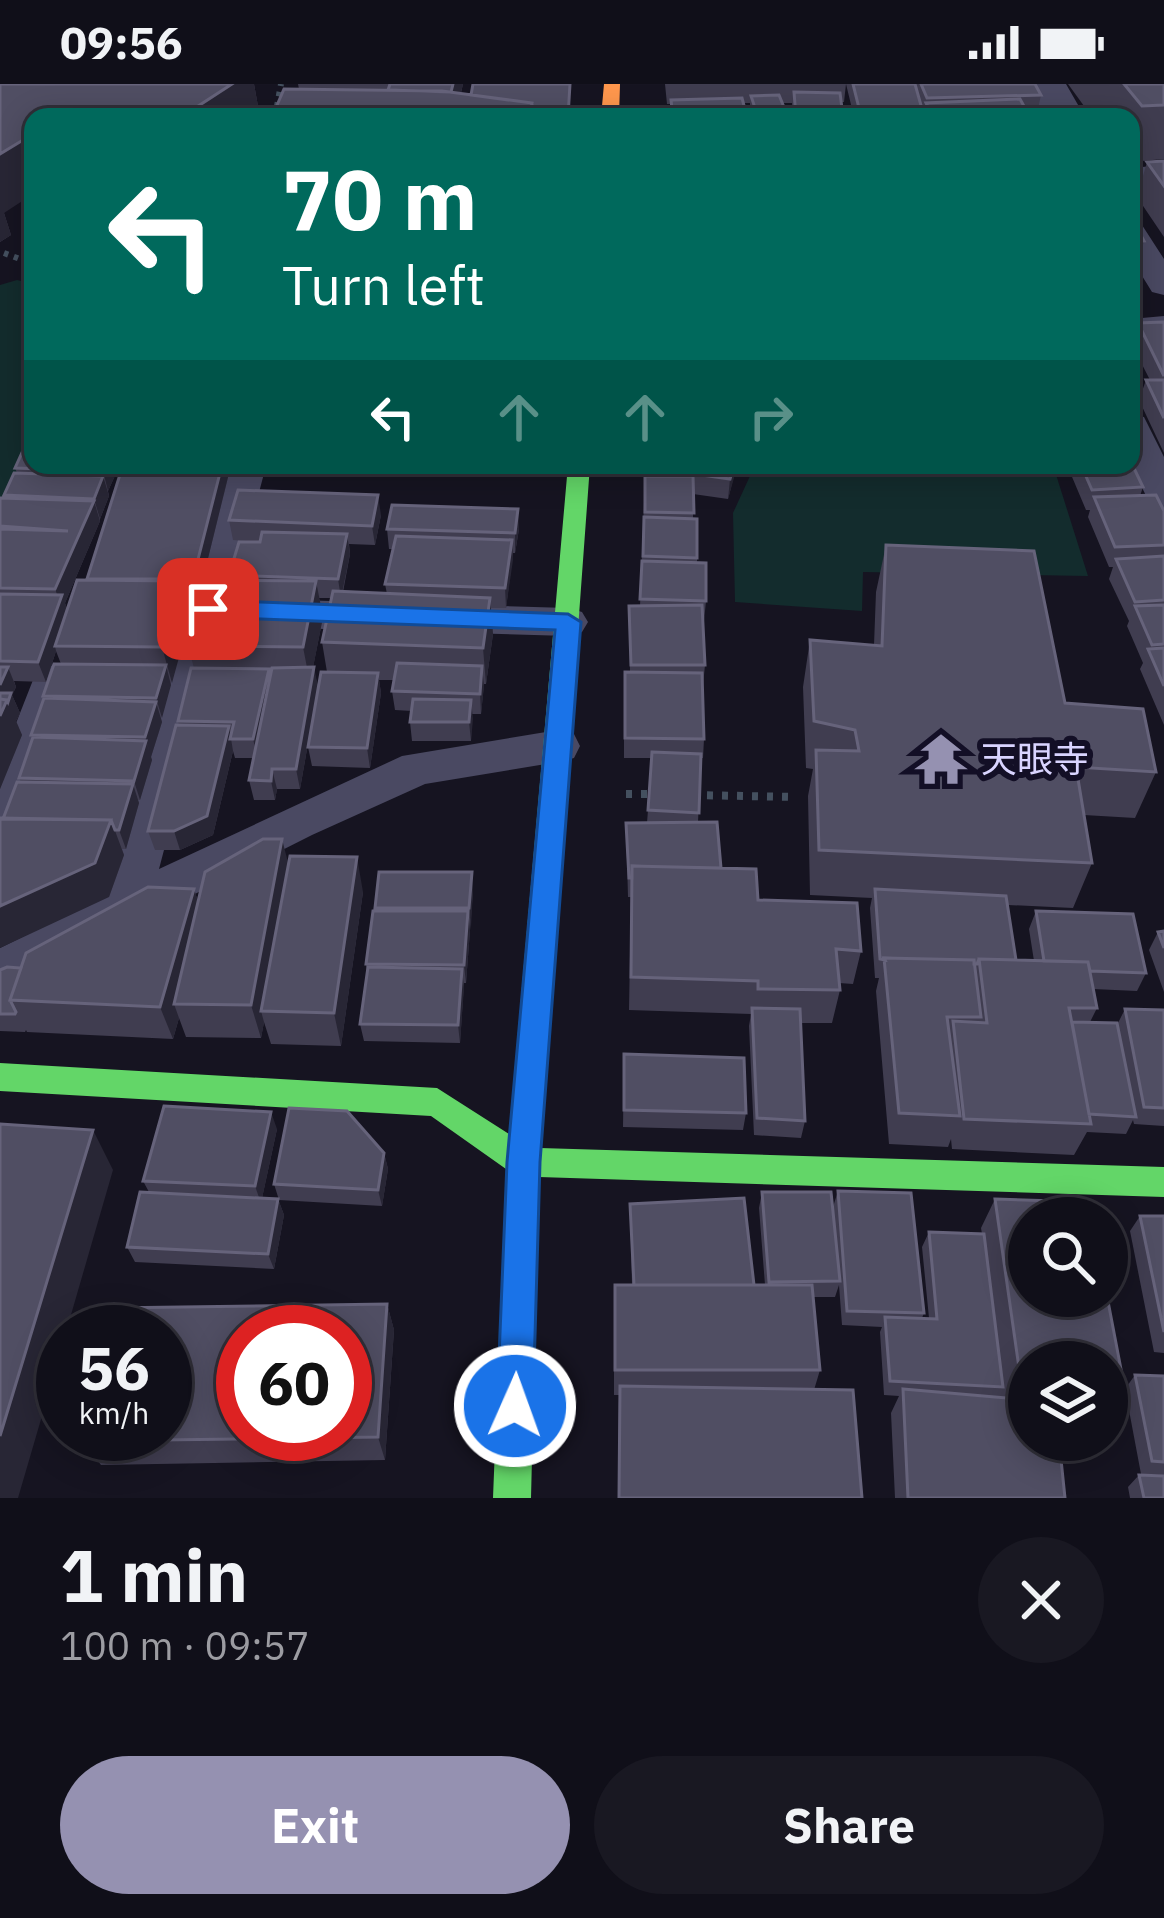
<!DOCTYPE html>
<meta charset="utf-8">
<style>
:root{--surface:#100f19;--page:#191822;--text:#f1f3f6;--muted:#9c9ca2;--line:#302f38;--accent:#9591b1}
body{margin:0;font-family:"IBM Plex Sans","Noto Sans JP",sans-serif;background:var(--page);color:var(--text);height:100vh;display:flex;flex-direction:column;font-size:45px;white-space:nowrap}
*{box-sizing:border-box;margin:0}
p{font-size:39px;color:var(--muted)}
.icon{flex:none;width:66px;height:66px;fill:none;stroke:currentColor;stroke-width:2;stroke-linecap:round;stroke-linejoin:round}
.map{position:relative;height:1414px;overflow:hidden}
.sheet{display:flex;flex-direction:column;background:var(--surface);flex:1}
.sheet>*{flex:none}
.top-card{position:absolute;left:24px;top:24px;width:1116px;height:366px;border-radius:24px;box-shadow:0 6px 30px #0003,0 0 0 3px var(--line);background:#00695c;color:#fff;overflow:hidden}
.fabs{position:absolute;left:1008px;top:1113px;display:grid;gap:24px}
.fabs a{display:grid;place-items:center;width:120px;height:120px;border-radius:50%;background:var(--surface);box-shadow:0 6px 30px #0003,0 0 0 3px var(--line);font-size:60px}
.speed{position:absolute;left:36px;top:1221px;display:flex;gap:24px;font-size:60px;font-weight:700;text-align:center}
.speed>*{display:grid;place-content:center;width:156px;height:156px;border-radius:50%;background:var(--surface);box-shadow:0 6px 30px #0003,0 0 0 3px var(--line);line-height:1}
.speed small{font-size:30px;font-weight:400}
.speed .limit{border:18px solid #d22;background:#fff;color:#111}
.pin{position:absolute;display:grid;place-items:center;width:102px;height:102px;color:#fff;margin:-51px;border-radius:24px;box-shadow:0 6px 18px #0006}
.me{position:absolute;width:132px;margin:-66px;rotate:2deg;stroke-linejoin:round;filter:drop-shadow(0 0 9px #0008)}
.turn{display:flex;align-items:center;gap:42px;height:252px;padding:0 60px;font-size:54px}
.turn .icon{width:156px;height:156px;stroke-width:2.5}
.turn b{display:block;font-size:84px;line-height:102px}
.lanes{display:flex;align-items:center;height:114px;padding:0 60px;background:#0003;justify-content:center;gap:60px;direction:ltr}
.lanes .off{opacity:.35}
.round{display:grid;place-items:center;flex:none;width:126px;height:126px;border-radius:63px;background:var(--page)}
.overview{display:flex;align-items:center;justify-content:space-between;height:204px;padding:0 60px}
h1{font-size:72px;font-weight:800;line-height:90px}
.primary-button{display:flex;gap:24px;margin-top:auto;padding:24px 60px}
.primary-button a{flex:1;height:138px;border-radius:72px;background:var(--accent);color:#fff;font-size:48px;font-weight:800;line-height:138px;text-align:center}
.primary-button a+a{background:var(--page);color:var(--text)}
.status{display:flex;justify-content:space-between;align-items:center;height:84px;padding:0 60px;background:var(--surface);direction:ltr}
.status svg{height:33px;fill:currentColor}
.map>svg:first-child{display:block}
.green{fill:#132c2d}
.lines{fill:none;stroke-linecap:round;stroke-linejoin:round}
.path-far1{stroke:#44505f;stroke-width:6;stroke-dasharray:4.5 6;stroke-linecap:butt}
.path{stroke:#44505f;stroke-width:8;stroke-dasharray:6 9;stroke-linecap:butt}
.lane{fill:#4a4962;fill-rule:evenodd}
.street{fill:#4a4962;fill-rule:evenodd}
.fast{fill:#63d668;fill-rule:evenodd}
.slow{fill:#ff974d;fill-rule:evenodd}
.wall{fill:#403d50}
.shaded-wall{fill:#282635}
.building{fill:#504e63;stroke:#66637b;stroke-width:3;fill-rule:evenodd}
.route{fill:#1a73e8;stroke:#114b97;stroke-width:3}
.labels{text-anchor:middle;stroke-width:12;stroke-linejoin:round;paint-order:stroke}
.poi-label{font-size:36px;fill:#d9d4ff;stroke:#130f26;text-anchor:start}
</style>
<div class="status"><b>09:56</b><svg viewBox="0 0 49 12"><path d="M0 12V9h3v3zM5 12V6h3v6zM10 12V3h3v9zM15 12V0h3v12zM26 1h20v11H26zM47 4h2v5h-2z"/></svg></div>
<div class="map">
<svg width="1164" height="1414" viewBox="0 0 1164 1414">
<rect width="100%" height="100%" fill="#161421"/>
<!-- green -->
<path class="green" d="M 17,196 L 33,200 L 33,368 L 0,430 L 0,201 Z
M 755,381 L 1053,381 L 1088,492 L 863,488 L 862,527 L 735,518 L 733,429 Z"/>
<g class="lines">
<!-- path-far1 -->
<path class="path-far1" d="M 275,33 L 281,0
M 4,169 L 33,180"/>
<!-- path -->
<path class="path" d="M 626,710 L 659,710
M 692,711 L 796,713"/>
<!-- lane -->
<path class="lane" d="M 1131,139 L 1142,141 L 1164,175 L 1164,211 L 1152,208 L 1131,174 Z
M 1164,232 L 1164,252 L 1131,255 L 1131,235 Z
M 1131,330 L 1144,333 L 1164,373 L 1164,425 L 1151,422 L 1131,381 Z
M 229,381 L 266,382 L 231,514 L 568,524 L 582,528 L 588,538 L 582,548 L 568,552 L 223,542 L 159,785 L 402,672 L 558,646 L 574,650 L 580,662 L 574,674 L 558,678 L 425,700 L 312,751 L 0,908 L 0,864 L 104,812 L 183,541 L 112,535 L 106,525 L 112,515 L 126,511 L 191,513 Z
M 54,581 L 69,585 L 75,596 L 23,739 L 16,752 L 0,757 L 0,680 L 33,596 L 39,585 Z"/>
<!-- street -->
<path class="street" d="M 1026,0 L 1066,0 L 1085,33 L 1043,33 Z
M 1164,81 L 1164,107 L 1131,110 L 1131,84 Z"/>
<!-- fast -->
<path class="fast" d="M 568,381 L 590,381 L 540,1064 L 1164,1083 L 1164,1113 L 539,1093 L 531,1414 L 493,1414 L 506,1085 L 431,1032 L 0,1007 L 0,979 L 437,1004 L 509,1050 Z"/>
<!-- slow -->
<path class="slow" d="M 604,0 L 620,0 L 619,33 L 601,33 Z"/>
</g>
<!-- wall -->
<path class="wall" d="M 0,0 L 254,0 L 260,33 L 33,33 L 4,129 L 11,151 L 0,158 Z
M 298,0 L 463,0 L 461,9 L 569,33 L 299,5 Z
M 665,0 L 846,0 L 844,18 L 841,18 L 843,32 L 792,33 L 792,19 L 782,19 L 788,33 L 750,33 L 750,19 L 743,19 L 747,33 L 670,33 L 671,20 L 667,20 Z
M 846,0 L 1035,0 L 1041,11 L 1037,29 L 1028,30 L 1030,33 L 854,33 Z
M 1068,0 L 1164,0 L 1164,75 L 1131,78 L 1131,33 L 1092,33 Z
M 1164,77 L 1164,153 L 1137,113 L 1147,78 Z
M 1131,133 L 1144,157 L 1133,193 L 1131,193 Z
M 1164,238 L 1164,369 L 1139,316 L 1146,296 L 1150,296 L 1131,259 L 1138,239 Z
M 33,381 L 119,381 L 117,382 L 118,385 L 108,407 L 109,412 L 100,435 L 100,437 L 65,519 L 67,525 L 87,496 L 231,381 L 198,515 L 185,515 L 190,533 L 161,634 L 162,638 L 151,673 L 152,676 L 140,716 L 138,716 L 139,719 L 126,765 L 122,765 L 124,771 L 109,813 L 3,735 L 21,698 L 19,694 L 32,654 L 31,651 L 44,615 L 43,612 L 61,580 L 56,567 L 46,598 L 14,597 L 16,603 L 12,611 L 20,629 L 16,637 L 22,651 L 0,705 L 0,414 L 4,414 L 4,411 L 17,389 L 15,384 Z
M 654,381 L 741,381 L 738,392 L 734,392 L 728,415 L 693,410 L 693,435 L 697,435 L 697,478 L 706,517 L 704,537 L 703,537 L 705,581 L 703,601 L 704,655 L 703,674 L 701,674 L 698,738 L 721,784 L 758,816 L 861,867 L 853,900 L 839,899 L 840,906 L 832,939 L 800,939 L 805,1037 L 801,1054 L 754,1051 L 749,942 L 751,930 L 629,926 L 631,813 L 628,813 L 626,739 L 647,739 L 652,674 L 624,674 L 624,608 L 630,588 L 629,522 L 640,522 L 645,392 L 653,392 Z
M 1067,381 L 1131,381 L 1143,403 L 1140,412 L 1164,427 L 1164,641 L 1140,585 L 1143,579 L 1127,542 L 1129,537 L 1109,495 L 1113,483 L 1109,483 L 1088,433 L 1090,426 L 1086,426 Z
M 381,431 L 375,461 L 349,460 L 350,470 L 343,508 L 387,510 L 385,500 L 393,465 L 389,465 L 387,445 L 519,445 L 515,469 L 513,469 L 506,524 L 491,524 L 493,550 L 486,600 L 484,600 L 481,630 L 472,630 L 471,657 L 412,657 L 410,638 L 412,627 L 395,626 L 392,607 L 394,596 L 379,596 L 381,609 L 370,684 L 312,682 L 308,663 L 327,588 L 322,558 L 332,514 L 319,514 L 323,533 L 313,583 L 318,603 L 300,705 L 277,705 L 275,716 L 254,716 L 249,696 L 253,674 L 235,674 L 233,667 L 213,751 L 180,766 L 155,766 L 148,747 L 179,641 L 178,637 L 194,584 L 188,562 L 230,496 L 229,491 L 260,458 L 233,456 L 229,436 Z
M 886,461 L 1065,619 L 1156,688 L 1135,734 L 1084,731 L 1092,779 L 1073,824 L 1008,821 L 1016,876 L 1034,877 L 1029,845 L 1036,827 L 1146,889 L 1137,907 L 1093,905 L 1097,924 L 1090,938 L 1117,941 L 1125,925 L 1164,926 L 1164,1042 L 1134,1040 L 1133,1036 L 1126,1050 L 1087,1048 L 1074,1071 L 952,1065 L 951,1055 L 948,1063 L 889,1060 L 876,907 L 879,894 L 875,894 L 870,824 L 872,814 L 810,811 L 808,712 L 813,685 L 806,684 L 803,603 L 810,556 L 874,561 L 876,508 Z
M 288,779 L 363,808 L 341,962 L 271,960 L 264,938 L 261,954 L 186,953 L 179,934 L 173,955 L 27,948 L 26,946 L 25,948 L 0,947 L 0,886 L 21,884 L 194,805 L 198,818 Z
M 473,807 L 466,899 L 464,899 L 460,959 L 364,957 L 360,940 L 367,889 L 366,880 L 375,824 Z
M 1164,847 L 1164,908 L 1149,866 L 1158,848 Z
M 624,970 L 746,1029 L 743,1046 L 623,1043 Z
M 277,1045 L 262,1114 L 278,1115 L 284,1131 L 274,1185 L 135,1178 L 127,1163 L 149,1108 L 143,1097 Z
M 384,1069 L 388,1085 L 382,1122 L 279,1116 L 274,1100 Z
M 838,1107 L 924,1229 L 922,1234 L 929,1234 L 922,1163 L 929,1148 L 982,1150 L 981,1144 L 995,1115 L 1124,1301 L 1107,1323 L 1107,1278 L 1029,1278 L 1029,1356 L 1065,1414 L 895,1414 L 891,1329 L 899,1312 L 884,1311 L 880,1248 L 882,1243 L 842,1241 L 839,1201 L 835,1213 L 813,1213 L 820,1286 L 814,1306 L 862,1414 L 618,1414 L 619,1311 L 614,1311 L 614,1228 L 615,1201 L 632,1201 L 630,1120 L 754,1201 L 765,1201 L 759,1124 L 762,1108 L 836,1157 L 833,1123 Z
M 1140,1132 L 1164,1132 L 1164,1269 L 1154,1268 L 1130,1147 Z
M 387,1220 L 394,1246 L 385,1376 L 101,1381 L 83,1357 Z
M 1135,1291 L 1164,1292 L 1164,1391 L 1141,1390 L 1125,1305 Z
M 1139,1391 L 1164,1414 L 1130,1414 L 1128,1403 Z"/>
<!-- shaded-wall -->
<path class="shaded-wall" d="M 232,0 L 254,0 L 260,33 L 187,33 L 186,30 Z
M 453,0 L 463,0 L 455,33 L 449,13 Z
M 33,50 L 33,110 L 4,129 L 11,151 L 0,158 L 0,70 Z
M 105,381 L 116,381 L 118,385 L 108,407 L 103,387 Z
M 222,381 L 231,381 L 198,515 L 193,495 Z
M 734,381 L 734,394 L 728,415 L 730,395 Z
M 103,392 L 109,412 L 100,435 L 94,415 Z
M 378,411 L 381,431 L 375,461 L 372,442 Z
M 94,417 L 100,437 L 65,519 L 69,531 L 55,562 L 56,567 L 46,598 L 38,578 L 60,518 L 55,505 Z
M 518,425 L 519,445 L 515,469 L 515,449 Z
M 347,450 L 350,470 L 341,514 L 338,495 Z
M 512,456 L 513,476 L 506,524 L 505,504 Z
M 180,497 L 190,533 L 172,599 L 162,563 Z
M 316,497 L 323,533 L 310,599 L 303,563 Z
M 490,514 L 493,550 L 486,600 L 483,564 Z
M 166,581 L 171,601 L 162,634 L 156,614 Z
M 482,582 L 484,602 L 481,630 L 480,610 Z
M 8,583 L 16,603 L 12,611 L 20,629 L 16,637 L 22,651 L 0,705 L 0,601 Z
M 314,583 L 318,603 L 300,705 L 296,685 Z
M 269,585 L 273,605 L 258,675 L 253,655 Z
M 378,589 L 381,609 L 370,684 L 367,664 Z
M 471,616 L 473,635 L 471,657 L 469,638 Z
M 156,618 L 162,638 L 151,673 L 145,653 Z
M 229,642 L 233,667 L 213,751 L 180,766 L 174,747 Z
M 146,657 L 152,676 L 140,716 L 134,697 Z
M 272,685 L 277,705 L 275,716 L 271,697 Z
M 133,700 L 139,719 L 126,765 L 119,746 Z
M 111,736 L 124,771 L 109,813 L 0,864 L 0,822 Z
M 282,755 L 291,790 L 261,927 L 264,938 L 261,954 L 251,921 Z
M 357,773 L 363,808 L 341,962 L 334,929 Z
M 472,788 L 473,807 L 471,843 L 469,824 Z
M 194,805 L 205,839 L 174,920 L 179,934 L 173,955 L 160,923 Z
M 468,827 L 470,846 L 466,899 L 464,881 Z
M 462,885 L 464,904 L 460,959 L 458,941 Z
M 271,1028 L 277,1045 L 261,1119 L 255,1102 Z
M 93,1046 L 113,1086 L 66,1248 L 63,1248 L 63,1260 L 18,1414 L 0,1414 L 0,1352 Z
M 384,1069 L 388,1085 L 382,1122 L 378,1106 Z
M 278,1115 L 284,1131 L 274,1185 L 268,1170 Z
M 387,1220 L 394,1246 L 385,1376 L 378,1353 Z"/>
<!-- building -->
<path class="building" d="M 0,0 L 232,0 L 186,30 L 194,33 L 98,33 L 74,26 L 62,33 L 33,33 L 33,50 L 0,70 Z
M 390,0 L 453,0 L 451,8 L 388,6 Z
M 473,0 L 570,0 L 568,33 L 532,33 L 532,19 L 471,11 Z
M 853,0 L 915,0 L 924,32 L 861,32 Z
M 921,0 L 1035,0 L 1041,11 L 927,14 Z
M 1124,0 L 1164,0 L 1164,21 L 1142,22 Z
M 284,5 L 442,7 L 532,19 L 529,33 L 272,33 Z
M 794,8 L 840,9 L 843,32 L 796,33 Z
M 779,11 L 788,33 L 758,33 L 751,12 Z
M 742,14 L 747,33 L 673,33 L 671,16 Z
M 1020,15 L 1030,33 L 933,33 L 926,19 Z
M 1164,77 L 1164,102 L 1147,78 Z
M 1131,133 L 1144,157 L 1131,158 Z
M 1164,238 L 1164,292 L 1138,239 Z
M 1146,296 L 1164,296 L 1164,334 Z
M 25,362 L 33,362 L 33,381 L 105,381 L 103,387 L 15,384 Z
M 1131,378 L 1143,403 L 1092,406 L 1081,381 L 1131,381 Z
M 123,381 L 222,381 L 193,495 L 87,495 Z
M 654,381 L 734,381 L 730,395 L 653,384 Z
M 14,389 L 103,392 L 94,415 L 4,411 Z
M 645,392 L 693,392 L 694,429 L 645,428 Z
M 238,406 L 378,411 L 372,442 L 229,436 Z
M 1156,411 L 1164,427 L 1164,461 L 1115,463 L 1094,413 Z
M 0,414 L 94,417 L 55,505 L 0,504 L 0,445 L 68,447 L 0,442 Z
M 392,421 L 518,425 L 515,449 L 387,445 Z
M 644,433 L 697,435 L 697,474 L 643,472 Z
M 262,448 L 347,450 L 338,495 L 229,491 L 239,458 L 260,458 Z
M 396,452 L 512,456 L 505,504 L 385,500 Z
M 886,461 L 1034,467 L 1065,619 L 1143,625 L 1156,688 L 1076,683 L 1092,779 L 819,766 L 816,666 L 859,667 L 855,646 L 814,637 L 810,556 L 882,562 Z
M 1164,472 L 1164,516 L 1135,518 L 1116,475 Z
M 642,477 L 706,479 L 706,517 L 640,515 Z
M 77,496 L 180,497 L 162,563 L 55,562 Z
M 207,496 L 316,497 L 303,563 L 188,562 Z
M 333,507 L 490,514 L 483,564 L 322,558 Z
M 0,510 L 62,511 L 38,578 L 0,577 Z
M 702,521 L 705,581 L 631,581 L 629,522 Z
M 1164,521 L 1164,560 L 1152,561 L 1135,522 Z
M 1164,564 L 1164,602 L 1148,565 Z
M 397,579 L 482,582 L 480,610 L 392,607 Z
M 54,580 L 166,581 L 156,614 L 43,612 Z
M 0,583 L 8,583 L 0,601 Z
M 314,583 L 296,685 L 272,685 L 271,697 L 249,696 L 272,584 Z
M 191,584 L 269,585 L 253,655 L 230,655 L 234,638 L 178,637 Z
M 321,588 L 378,589 L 367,664 L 308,663 Z
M 625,588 L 702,589 L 704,655 L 625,654 Z
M 0,609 L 11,609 L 8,618 L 7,616 L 0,615 Z
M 44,614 L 156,618 L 145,653 L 31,651 Z
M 0,615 L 7,616 L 0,632 Z
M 413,615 L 471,616 L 469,638 L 410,638 Z
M 176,641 L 229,642 L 207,732 L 174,747 L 148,747 Z
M 33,653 L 146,657 L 134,697 L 19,694 Z
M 652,668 L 701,670 L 699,729 L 648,726 Z
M 17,698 L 133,700 L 119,746 L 115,746 L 111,736 L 3,735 Z
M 0,734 L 111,736 L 95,779 L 0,822 Z
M 717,738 L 721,784 L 632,782 L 632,794 L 629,794 L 626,739 Z
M 263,755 L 282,755 L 251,921 L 174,920 L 205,788 Z
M 290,772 L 357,773 L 334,929 L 261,927 Z
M 632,782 L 756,785 L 758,816 L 857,819 L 861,867 L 836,865 L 840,906 L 758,905 L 758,897 L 631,893 Z
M 379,788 L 472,788 L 469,824 L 375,824 Z
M 148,803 L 194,805 L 160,923 L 10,916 L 26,869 Z
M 875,805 L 1006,812 L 1016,876 L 979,875 L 977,880 L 974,880 L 974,876 L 884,874 L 885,876 L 880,875 Z
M 373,827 L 468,827 L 464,881 L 366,880 Z
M 1036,827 L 1133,830 L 1146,889 L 1090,887 L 1088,878 L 1044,877 Z
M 1164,847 L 1164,864 L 1158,848 Z
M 884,874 L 974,876 L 981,933 L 947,933 L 960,1032 L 899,1029 Z
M 979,875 L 1088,878 L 1097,924 L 1069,924 L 1091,1040 L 964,1035 L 953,937 L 987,939 Z
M 7,883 L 21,884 L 10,916 L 16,928 L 15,930 L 0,930 L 0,886 Z
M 368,883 L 462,885 L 458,941 L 360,940 Z
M 752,924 L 800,925 L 805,1037 L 757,1034 Z
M 1125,925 L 1164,926 L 1164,1024 L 1144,1023 Z
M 1072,938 L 1117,939 L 1136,1033 L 1089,1030 Z
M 624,970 L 744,974 L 746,1029 L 624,1026 Z
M 164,1022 L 271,1028 L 255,1102 L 143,1097 Z
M 289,1024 L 347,1027 L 384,1069 L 378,1106 L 274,1100 Z
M 0,1040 L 93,1046 L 0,1352 Z
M 838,1107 L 911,1109 L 924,1229 L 847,1227 Z
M 140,1108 L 278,1115 L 268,1170 L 127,1163 Z
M 762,1108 L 831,1108 L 840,1197 L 769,1198 Z
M 744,1114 L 754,1201 L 634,1201 L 630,1120 Z
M 995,1115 L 1088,1118 L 1092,1134 L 1029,1134 L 1029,1212 L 1107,1212 L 1124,1301 L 1107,1301 L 1107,1278 L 1029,1278 L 1029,1298 L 1021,1298 Z
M 1140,1132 L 1164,1132 L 1164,1248 Z
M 929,1148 L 984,1150 L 1003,1303 L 890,1297 L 885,1233 L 937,1235 Z
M 615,1201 L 812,1201 L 820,1286 L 615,1286 Z
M 387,1220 L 378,1353 L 83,1357 L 84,1350 L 165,1350 L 165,1248 L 103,1248 L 108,1224 ZM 243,1248 L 345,1248 L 345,1350 L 243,1350 Z
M 1135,1291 L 1164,1292 L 1164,1378 L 1152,1377 Z
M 620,1302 L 853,1306 L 862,1414 L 619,1414 Z
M 903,1305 L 1029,1316 L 1029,1356 L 1059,1356 L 1065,1414 L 908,1414 Z
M 1139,1391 L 1164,1392 L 1164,1414 L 1144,1414 Z"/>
<!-- route -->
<path class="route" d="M 208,516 L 568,530 L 581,538 L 540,1078 L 533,1322 L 528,1335 L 515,1340 L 502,1335 L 497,1322 L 507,1078 L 555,546 L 208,533 L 196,525 Z"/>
<!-- icons -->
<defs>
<g id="temple-bare" transform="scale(4.14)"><path d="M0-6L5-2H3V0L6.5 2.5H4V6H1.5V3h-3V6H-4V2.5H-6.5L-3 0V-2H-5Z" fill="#9591b1" stroke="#130f26" stroke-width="2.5" paint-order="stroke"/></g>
</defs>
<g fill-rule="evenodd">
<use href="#temple-bare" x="941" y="675"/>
</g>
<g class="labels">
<!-- poi labels -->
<g class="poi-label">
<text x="981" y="688">天眼寺</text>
</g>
</g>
</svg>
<div class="fabs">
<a><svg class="icon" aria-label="search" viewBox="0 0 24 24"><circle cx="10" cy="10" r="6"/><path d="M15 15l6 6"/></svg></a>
<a><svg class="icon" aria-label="layers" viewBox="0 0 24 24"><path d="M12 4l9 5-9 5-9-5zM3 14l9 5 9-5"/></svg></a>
</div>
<div class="speed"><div>56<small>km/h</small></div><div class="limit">60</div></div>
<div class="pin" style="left:208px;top:525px;background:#d93025"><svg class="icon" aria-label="arrive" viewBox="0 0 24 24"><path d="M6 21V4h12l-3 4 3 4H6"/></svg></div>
<svg class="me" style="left:515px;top:1322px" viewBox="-20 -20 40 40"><circle r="17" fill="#1a73e8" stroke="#fff" stroke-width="3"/><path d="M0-11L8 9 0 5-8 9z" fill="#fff"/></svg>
<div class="top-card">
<div class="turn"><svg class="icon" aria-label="left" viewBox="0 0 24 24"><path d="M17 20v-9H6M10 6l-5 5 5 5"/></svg><div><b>70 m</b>Turn left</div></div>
<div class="lanes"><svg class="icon" aria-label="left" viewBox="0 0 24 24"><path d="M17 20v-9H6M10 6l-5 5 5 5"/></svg><svg class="icon off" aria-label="ahead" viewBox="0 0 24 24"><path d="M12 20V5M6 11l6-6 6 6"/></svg><svg class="icon off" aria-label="ahead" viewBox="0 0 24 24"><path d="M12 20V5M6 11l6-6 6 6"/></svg><svg class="icon off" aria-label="right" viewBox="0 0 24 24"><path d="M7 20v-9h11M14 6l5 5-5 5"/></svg></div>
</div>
</div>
<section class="sheet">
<div class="overview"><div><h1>1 min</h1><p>100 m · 09:57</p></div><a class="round"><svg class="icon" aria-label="close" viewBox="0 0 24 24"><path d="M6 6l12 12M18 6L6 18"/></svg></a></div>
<div class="primary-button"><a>Exit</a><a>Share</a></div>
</section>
